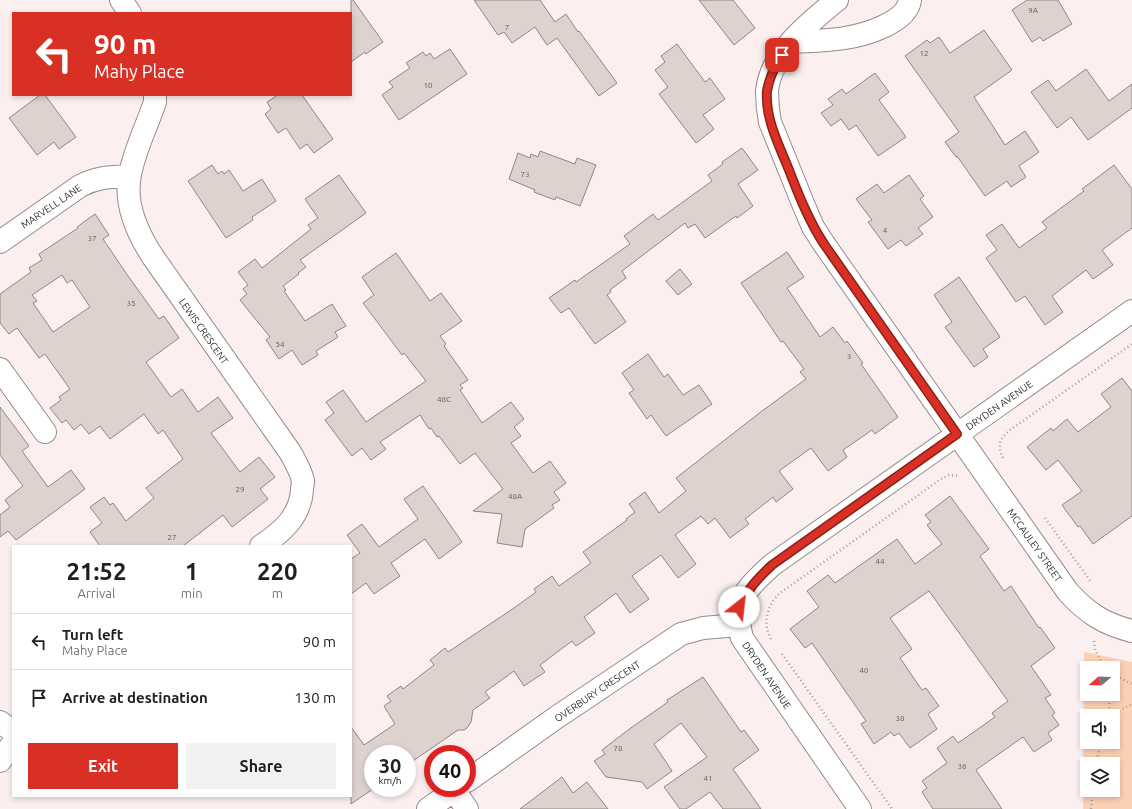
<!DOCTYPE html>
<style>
:root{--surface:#fff;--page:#f2f2f2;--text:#202124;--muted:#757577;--line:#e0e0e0;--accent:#d93025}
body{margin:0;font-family:Ubuntu,sans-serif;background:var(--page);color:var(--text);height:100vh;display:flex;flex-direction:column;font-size:15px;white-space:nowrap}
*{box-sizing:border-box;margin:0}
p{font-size:13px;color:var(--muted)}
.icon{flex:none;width:22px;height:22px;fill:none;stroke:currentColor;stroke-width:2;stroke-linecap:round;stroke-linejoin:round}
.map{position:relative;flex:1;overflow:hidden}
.sheet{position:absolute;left:12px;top:545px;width:340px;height:252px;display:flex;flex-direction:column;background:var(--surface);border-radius:0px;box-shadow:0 2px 6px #0003}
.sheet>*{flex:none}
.banner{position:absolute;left:12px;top:12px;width:340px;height:84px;border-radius:0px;box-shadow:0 2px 6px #0003;background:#d93025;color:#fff;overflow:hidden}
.needle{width:26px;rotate:251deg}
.controls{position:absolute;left:1080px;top:661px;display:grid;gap:8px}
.controls a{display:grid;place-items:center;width:40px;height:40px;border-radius:0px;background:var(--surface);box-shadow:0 2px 6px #0003;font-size:20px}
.speed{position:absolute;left:364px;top:745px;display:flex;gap:8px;font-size:20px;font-weight:700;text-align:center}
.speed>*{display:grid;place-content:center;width:52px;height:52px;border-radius:50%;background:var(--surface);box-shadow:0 2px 6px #0003;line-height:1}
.speed small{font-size:10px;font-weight:400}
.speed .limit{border:6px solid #d22;background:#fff;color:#111}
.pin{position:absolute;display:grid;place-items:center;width:34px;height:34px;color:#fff;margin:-17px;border-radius:8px;box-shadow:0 2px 6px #0006}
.me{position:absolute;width:44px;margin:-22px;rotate:29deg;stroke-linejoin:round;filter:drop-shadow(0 0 3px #0008)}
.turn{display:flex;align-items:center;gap:14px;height:84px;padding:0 16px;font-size:18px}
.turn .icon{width:52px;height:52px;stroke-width:2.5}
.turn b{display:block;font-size:28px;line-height:34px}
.eta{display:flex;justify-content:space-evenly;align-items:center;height:68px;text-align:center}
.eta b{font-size:24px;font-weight:700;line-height:28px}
.action{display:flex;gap:8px;margin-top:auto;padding:8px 16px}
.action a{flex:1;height:46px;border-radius:0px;background:var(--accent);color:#fff;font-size:16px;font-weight:700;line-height:46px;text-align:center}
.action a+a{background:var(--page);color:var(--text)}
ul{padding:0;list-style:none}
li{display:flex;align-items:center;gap:12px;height:56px;padding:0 16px;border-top:1px solid var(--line)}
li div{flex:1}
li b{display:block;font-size:15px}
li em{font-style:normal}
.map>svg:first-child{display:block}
.green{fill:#fcd0b4;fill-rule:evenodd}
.building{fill:#ded2cf;stroke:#918683;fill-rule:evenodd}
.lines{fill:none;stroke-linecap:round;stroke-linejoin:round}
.minor-casing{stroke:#968a8a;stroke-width:24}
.path{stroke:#a99f9f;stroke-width:2.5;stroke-dasharray:1 3;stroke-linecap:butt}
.minor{stroke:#fff;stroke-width:22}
.route-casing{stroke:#8d1f18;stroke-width:10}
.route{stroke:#d93025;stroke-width:7}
.labels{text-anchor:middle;stroke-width:3;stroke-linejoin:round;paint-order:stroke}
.number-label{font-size:8px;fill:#5e5756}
.street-label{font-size:10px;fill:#332e2e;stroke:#fff}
</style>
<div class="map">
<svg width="1132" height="809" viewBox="0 0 1132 809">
<rect width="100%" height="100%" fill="#fcefef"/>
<!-- green -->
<path class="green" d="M 1084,652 L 1132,662 L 1132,809 L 1083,809 ZM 1087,668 L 1113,668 L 1113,694 L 1087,694 ZM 1087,716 L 1113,716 L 1113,742 L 1087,742 ZM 1087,764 L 1113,764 L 1113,790 L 1087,790 Z"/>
<!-- building -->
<path class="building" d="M 351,0 L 353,0 L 383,42 L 366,54 L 365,52 L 351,62 Z
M 474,0 L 540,0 L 555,22 L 566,14 L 578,32 L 579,31 L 617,83 L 599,96 L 557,38 L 547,45 L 535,27 L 512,43 L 504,32 L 498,35 Z
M 699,0 L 733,0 L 755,28 L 734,45 Z
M 1027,0 L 1058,0 L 1072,24 L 1043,41 L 1040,37 L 1032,42 L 1012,10 Z
M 984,30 L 1012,70 L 974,97 L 1005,145 L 1025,131 L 1039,152 L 1019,166 L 1026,177 L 1011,187 L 1007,181 L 985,196 L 957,156 L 956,157 L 945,142 L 959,132 L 905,56 L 927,40 L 930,43 L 939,37 L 950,53 Z
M 677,44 L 705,82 L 710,78 L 725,99 L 703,115 L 714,129 L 696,143 L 659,94 L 668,87 L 655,70 L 665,62 L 661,56 Z
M 450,49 L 467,74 L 399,120 L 382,95 L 393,87 L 389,82 L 410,68 L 406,63 L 423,52 L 426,56 L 430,53 L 434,59 Z
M 1086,69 L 1109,101 L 1132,84 L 1132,108 L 1088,140 L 1071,117 L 1057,128 L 1031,92 L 1048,80 L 1056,91 Z
M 875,73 L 889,92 L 879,100 L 906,137 L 878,156 L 856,125 L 849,130 L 841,119 L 831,126 L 821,113 L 833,105 L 828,99 L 842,89 L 846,94 Z
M 40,95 L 45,95 L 76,137 L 59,149 L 54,142 L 37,155 L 9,118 Z
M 278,95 L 302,95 L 333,139 L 314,153 L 307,144 L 300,149 L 286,128 L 278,133 L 265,114 L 271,109 L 267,102 Z
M 742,148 L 758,170 L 738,184 L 753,206 L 737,218 L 736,216 L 705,238 L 695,224 L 688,228 L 685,223 L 622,271 L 626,278 L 610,290 L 611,292 L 607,295 L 626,322 L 595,344 L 569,308 L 561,313 L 549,298 L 575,280 L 576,282 L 630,244 L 624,236 L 653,214 L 658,220 L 712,181 L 708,175 L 723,164 L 722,162 Z
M 540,151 L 575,164 L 577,158 L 596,165 L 580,206 L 556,197 L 555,200 L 534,192 L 535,190 L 509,179 L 518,153 L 530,158 L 531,154 L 538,157 Z
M 212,165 L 218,174 L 222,171 L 224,174 L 229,170 L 243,191 L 262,179 L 276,201 L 252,217 L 253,220 L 226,238 L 188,181 Z
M 1114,165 L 1132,189 L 1132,228 L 1102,250 L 1113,265 L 1093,279 L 1086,270 L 1052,296 L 1063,312 L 1045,325 L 1025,296 L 1016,302 L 986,258 L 997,250 L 986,235 L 1002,224 L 1019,248 L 1047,228 L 1042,222 L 1084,191 L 1082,189 Z
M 339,175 L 366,213 L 300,260 L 306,267 L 298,273 L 299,274 L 283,286 L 286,290 L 284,291 L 305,321 L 332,304 L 346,326 L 335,332 L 338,337 L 316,351 L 318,355 L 302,365 L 292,350 L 279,359 L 266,340 L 270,337 L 240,300 L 247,294 L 243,289 L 248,285 L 238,272 L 255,259 L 262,268 L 311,229 L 308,225 L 318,218 L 305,199 Z
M 909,175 L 924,196 L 920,199 L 933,217 L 918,228 L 923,234 L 906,246 L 901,240 L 888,249 L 868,222 L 872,220 L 856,199 L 877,184 L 884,193 Z
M 95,214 L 109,235 L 103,239 L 128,276 L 159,319 L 164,316 L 179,338 L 146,362 L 171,397 L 182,389 L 198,412 L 218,397 L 233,418 L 211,433 L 240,472 L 259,457 L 275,477 L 260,489 L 268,499 L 232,527 L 223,515 L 183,546 L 100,546 L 90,532 L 102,523 L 90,507 L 104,497 L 110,505 L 113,503 L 126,521 L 154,498 L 146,488 L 183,459 L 163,430 L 158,434 L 144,414 L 110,439 L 100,426 L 89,434 L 81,424 L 74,430 L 66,420 L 62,423 L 50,408 L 61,400 L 59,397 L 70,389 L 45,354 L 39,358 L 17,328 L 9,334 L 0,323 L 0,294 L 31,272 L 29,268 L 42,260 L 39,254 L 78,228 L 77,227 ZM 62,275 L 67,283 L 72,280 L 90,307 L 53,332 L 33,303 L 37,301 L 32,295 Z
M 787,252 L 804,277 L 787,288 L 820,337 L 833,327 L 845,343 L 847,341 L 863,363 L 861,364 L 898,417 L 875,434 L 872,430 L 843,450 L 847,457 L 828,471 L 811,448 L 779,471 L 793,489 L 776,502 L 773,497 L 745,519 L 749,524 L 730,538 L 715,518 L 708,524 L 701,516 L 675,535 L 696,564 L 678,578 L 661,555 L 632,576 L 649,599 L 630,613 L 616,593 L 584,617 L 595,633 L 576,646 L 572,641 L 540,665 L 545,672 L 524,686 L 514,671 L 485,692 L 490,698 L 473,710 L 471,722 L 467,728 L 464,730 L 458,730 L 407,765 L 407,754 L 373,754 L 373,789 L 351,804 L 351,727 L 364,745 L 395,724 L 384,706 L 391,701 L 387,696 L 401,686 L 403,689 L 434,665 L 430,660 L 445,648 L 448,652 L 514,608 L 536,592 L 534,589 L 552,576 L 559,586 L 591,563 L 583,552 L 627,520 L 626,519 L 635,512 L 629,504 L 645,492 L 659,513 L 686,491 L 676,478 L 762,411 L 806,379 L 800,372 L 804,369 L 783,341 L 781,342 L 741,283 Z
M 396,253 L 430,301 L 441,293 L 462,321 L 440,336 L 446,344 L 444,346 L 468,380 L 460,385 L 463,388 L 460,390 L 482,423 L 511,402 L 524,419 L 514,427 L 521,436 L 511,443 L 533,473 L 550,461 L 566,483 L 554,492 L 560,500 L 552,505 L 554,508 L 525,529 L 522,547 L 497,543 L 502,514 L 473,511 L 503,489 L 475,453 L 460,464 L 439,436 L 437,437 L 431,428 L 429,429 L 420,415 L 380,442 L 386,449 L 371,460 L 362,448 L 352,456 L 325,420 L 334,413 L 326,402 L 343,390 L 366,422 L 426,381 L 404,353 L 402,355 L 363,303 L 374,295 L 362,277 Z
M 680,269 L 692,284 L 678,295 L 666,281 Z
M 959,277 L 1000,337 L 983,349 L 988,357 L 974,367 L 945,327 L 952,322 L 934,295 Z
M 648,354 L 664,377 L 668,374 L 683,395 L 699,385 L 712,404 L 666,436 L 651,415 L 647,419 L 629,393 L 634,390 L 622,373 Z
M 1122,378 L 1132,391 L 1132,516 L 1093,544 L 1080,526 L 1078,527 L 1062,505 L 1082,491 L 1058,460 L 1046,470 L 1027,447 L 1051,428 L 1053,431 L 1067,419 L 1078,432 L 1111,407 L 1101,394 Z
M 0,407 L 29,446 L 22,451 L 48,487 L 71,470 L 85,489 L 16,540 L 8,531 L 0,537 L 0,515 L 10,507 L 5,500 L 23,486 L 0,455 Z
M 423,486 L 462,542 L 439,559 L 425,539 L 391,563 L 400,576 L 374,594 L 366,583 L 351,594 L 351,559 L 360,553 L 347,535 L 362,524 L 379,547 L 418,519 L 404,499 Z
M 950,496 L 989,549 L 980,556 L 1004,591 L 1011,586 L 1039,628 L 1040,627 L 1055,648 L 1031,666 L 1051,695 L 1045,698 L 1055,713 L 1052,715 L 1059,725 L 1048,733 L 1052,740 L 1034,752 L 1023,737 L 976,770 L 1002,809 L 933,809 L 922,792 L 927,788 L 922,781 L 947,763 L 937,748 L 953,736 L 958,743 L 995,717 L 992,713 L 1008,701 L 929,591 L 890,618 L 912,649 L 900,658 L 922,690 L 926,688 L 939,706 L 928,714 L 937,729 L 910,748 L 899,733 L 894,736 L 891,732 L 874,744 L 861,724 L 866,721 L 812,643 L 805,648 L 790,629 L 819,607 L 807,591 L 828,575 L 835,583 L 897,539 L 915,564 L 942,544 L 927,525 L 931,522 L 925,515 Z
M 703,677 L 741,732 L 744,730 L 759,750 L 733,769 L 761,809 L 723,809 L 710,792 L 686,809 L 680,809 L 664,787 L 707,757 L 681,723 L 654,744 L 672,771 L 647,789 L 642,782 L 606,777 L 594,761 L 605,754 L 602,750 L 628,730 L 668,702 L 667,700 Z
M 562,777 L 573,793 L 587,782 L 608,809 L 520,809 Z"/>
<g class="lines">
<!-- minor casing -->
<g class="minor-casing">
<path id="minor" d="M 121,0 L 130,13
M 837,0 C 809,23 771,52 767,91 C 767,102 768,112 770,122 L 804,206 L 813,227 L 824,244 L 1068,592 C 1087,613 1104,624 1132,631
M 792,42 C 810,41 828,41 845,38 C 864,35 907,23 910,0
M 155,95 L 155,102 C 147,126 134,151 130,175 C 124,203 138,234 153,257 L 290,452 C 295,461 301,471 303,481 C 303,484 302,487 302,490 C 300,517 282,532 261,546
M 0,242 L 80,186 C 97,177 110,177 129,176
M 0,369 L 45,432
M 0,722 L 13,731
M 0,761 L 13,743
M 467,781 L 557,717 L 681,634 L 703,628 L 738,625
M 454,790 L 467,809
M 428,809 L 457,788
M 860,809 L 742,638 C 732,601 746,589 772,565 L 1132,311"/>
</g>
<!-- path -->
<path class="path" d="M 1003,458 C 997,444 999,440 1010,430 L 1132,344
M 1045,518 L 1091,582
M 771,639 C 762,623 767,605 780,593 L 941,479 L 949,475 L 959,476
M 1094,641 L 1095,650 L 1105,668
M 782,654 L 892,809
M 1113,674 L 1132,684
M 1109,716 L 1110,694
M 1113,716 L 1120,710 L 1132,704
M 1096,764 L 1101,742
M 1091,809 L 1093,790"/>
<!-- minor -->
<use href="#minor" class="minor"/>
</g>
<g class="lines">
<!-- route casing -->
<g class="route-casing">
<path id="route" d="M 739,607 C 748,589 757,579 772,565 L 957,434 L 824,244 C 809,221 799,196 789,170 C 779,145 765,119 767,91 C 769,78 775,66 782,55"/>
</g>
<!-- route -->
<use href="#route" class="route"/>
</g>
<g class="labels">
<!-- number labels -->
<g class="number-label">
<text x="1033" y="13">9A</text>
<text x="507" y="30">7</text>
<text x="924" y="56">12</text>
<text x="428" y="88">10</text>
<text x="525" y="177">73</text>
<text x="885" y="233">4</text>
<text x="92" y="241">37</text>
<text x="131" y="306">35</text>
<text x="280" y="347">54</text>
<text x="849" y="359">3</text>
<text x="444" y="402">48C</text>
<text x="240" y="492">29</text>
<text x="515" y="499">48A</text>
<text x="172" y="540">27</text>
<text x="880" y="564">44</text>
<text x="864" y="673">40</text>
<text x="900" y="721">38</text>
<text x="618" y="751">78</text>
<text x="962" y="769">36</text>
<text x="708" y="781">41</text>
</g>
<!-- street labels -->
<g class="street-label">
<text transform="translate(51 206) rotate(-34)" y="4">MARVELL LANE</text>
<text transform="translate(204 331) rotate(55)" y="4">LEWIS CRESCENT</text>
<text transform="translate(999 405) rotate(-35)" y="4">DRYDEN AVENUE</text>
<text transform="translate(1035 545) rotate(55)" y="4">MCCAULEY STREET</text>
<text transform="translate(767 675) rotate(56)" y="4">DRYDEN AVENUE</text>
<text transform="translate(597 691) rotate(-34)" y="4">OVERBURY CRESCENT</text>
</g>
</g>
</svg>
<div class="controls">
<a><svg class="needle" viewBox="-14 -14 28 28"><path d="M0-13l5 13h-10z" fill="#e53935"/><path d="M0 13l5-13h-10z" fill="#757577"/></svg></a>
<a><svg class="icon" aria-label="sound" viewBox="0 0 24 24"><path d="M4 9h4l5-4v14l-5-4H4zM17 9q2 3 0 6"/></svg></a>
<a><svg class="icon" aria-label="layers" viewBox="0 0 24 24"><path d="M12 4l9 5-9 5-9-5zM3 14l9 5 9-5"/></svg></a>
</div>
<div class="speed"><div>30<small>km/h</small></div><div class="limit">40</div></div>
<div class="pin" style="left:782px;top:55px;background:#d93025"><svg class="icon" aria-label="arrive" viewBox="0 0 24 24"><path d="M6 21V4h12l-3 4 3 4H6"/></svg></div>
<svg class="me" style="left:739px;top:607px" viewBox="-20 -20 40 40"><circle r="19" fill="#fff"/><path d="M0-13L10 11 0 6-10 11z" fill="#d93025"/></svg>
<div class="banner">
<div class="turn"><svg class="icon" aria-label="left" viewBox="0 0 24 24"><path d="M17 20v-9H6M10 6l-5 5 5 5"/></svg><div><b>90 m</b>Mahy Place</div></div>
</div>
<section class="sheet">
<div class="eta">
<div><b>21:52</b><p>Arrival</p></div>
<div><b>1</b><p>min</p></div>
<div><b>220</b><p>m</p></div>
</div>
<ul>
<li><svg class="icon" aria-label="left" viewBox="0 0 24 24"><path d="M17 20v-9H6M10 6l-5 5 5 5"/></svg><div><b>Turn left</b><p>Mahy Place</p></div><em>90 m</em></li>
<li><svg class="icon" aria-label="arrive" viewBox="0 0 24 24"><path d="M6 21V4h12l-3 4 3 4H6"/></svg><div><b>Arrive at destination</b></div><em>130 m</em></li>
</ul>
<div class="action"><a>Exit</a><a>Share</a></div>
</section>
</div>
